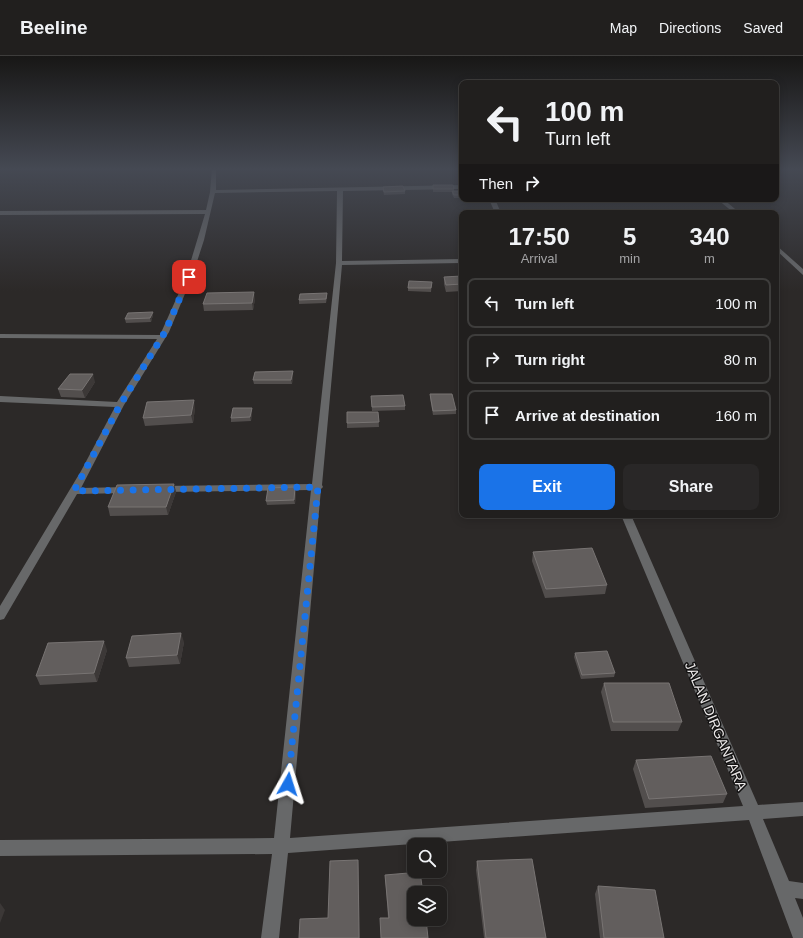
<!DOCTYPE html>
<style>
:root{--surface:#211f1e;--page:#292727;--text:#f1f3f6;--muted:#a2a2a4;--line:#3e3d3c;--accent:#1a73e8}
body{margin:0;font-family:Helvetica,sans-serif;background:var(--page);color:var(--text);height:100vh;display:flex;flex-direction:column;font-size:15px;white-space:nowrap}
*{box-sizing:border-box;margin:0}
p{font-size:13px;color:var(--muted)}
.icon{flex:none;width:22px;height:22px;fill:none;stroke:currentColor;stroke-width:2;stroke-linecap:round;stroke-linejoin:round}
.map{position:relative;flex:1;overflow:hidden}
.side{position:absolute;left:459px;top:154px;width:320px;height:308px;display:flex;flex-direction:column;background:var(--surface);border-radius:8px;box-shadow:0 2px 10px #0003,0 0 0 1px var(--line)}
.side>*{flex:none}
.top-card{position:absolute;left:459px;top:24px;width:320px;height:122px;border-radius:8px;box-shadow:0 2px 10px #0003,0 0 0 1px var(--line);background:#211f1e;color:var(--text);overflow:hidden}
.buttons{position:absolute;left:407px;top:782px;display:grid;gap:8px}
.buttons a{display:grid;place-items:center;width:40px;height:40px;border-radius:8px;background:var(--surface);box-shadow:0 2px 10px #0003,0 0 0 1px var(--line);font-size:20px}
.pin{position:absolute;display:grid;place-items:center;width:34px;height:34px;color:#fff;margin:-17px;border-radius:8px;box-shadow:0 2px 6px #0006}
.me{position:absolute;width:44px;margin:-22px;rotate:6deg;stroke-linejoin:round;filter:drop-shadow(0 0 3px #0008)}
.turn{display:flex;align-items:center;gap:14px;height:84px;padding:0 20px;font-size:18px}
.turn .icon{width:52px;height:52px;stroke-width:2.5}
.turn b{display:block;font-size:28px;line-height:34px}
.then{display:flex;align-items:center;height:38px;padding:0 20px;background:#0003;gap:8px;font-size:15px}
.eta{display:flex;justify-content:space-evenly;align-items:center;height:68px;text-align:center}
.eta b{font-size:24px;font-weight:700;line-height:28px}
.action{display:flex;gap:8px;margin-top:auto;padding:8px 20px}
.action a{flex:1;height:46px;border-radius:8px;background:var(--accent);color:#fff;font-size:16px;font-weight:700;line-height:46px;text-align:center}
.action a+a{background:var(--page);color:var(--text)}
ul{padding:0;list-style:none}
li{display:flex;align-items:center;gap:12px;height:50px;margin:0 8px 6px;padding:0 12px;border:2px solid var(--line);border-radius:8px}
li div{flex:1}
li b{display:block;font-size:15px}
li em{font-style:normal}
header{display:flex;align-items:center;gap:24px;box-sizing:border-box;height:56px;padding:0 20px;background:var(--surface);border-bottom:1px solid var(--line)}
header strong{font-size:19px}
nav{display:flex;gap:22px;margin-inline-start:auto;font-size:14px}
.map>svg:first-child{display:block}
.lines{fill:none;stroke-linecap:round;stroke-linejoin:round}
.street{fill:#676869;fill-rule:evenodd}
.wall{fill:#524e4d}
.shaded-wall{fill:#3c3837}
.building{fill:#625e5d;stroke:#787473}
.route{stroke:#1a73e8;stroke-width:7;stroke-dasharray:0 12.6}
.labels{text-anchor:middle;stroke-width:3;stroke-linejoin:round;paint-order:stroke}
.near-street-label{font-size:14px;fill:#ebe8e8;stroke:#131212}
</style>
<header>
<strong>Beeline</strong>
<nav><a>Map</a><a>Directions</a><a>Saved</a></nav>
</header>
<div class="map">
<svg width="803" height="882" viewBox="0 0 803 882">
<rect width="100%" height="100%" fill="#2c2928"/>
<g class="lines">
<!-- street -->
<path class="street" d="M 212,112 L 216,112 L 216,134 L 462,129 L 462,133 L 343,135 L 342,205 L 462,203 L 462,207 L 342,209 L 322,429 L 323,431 L 321,433 L 290,782 L 743,750 L 621,459 L 631,459 L 758,749 L 803,746 L 803,760 L 763,763 L 789,825 L 803,827 L 803,843 L 795,842 L 803,862 L 803,882 L 793,882 L 749,764 L 288,797 L 279,882 L 261,882 L 272,798 L 0,800 L 0,784 L 274,782 L 311,434 L 162,436 L 157,433 L 162,430 L 312,428 L 336,207 L 337,135 L 215,137 L 204,184 L 192,221 L 169,276 L 124,349 L 81,432 L 128,431 L 133,434 L 128,437 L 77,438 L 4,563 L 0,564 L 0,550 L 81,415 L 115,351 L 0,346 L 0,340 L 117,346 L 157,283 L 0,282 L 0,278 L 160,279 L 186,221 L 205,158 L 0,159 L 0,155 L 206,154 L 210,136 Z
M 489,143 L 495,143 L 501,157 L 495,157 Z
M 717,143 L 723,143 L 740,157 L 734,157 Z
M 776,189 L 803,213 L 803,219 L 776,194 Z"/>
</g>
<!-- wall -->
<path class="wall" d="M 433,129 L 454,133 L 454,135 L 462,135 L 462,142 L 454,142 L 452,138 L 452,136 L 433,136 Z
M 383,131 L 405,135 L 405,138 L 384,139 L 383,134 Z
M 462,220 L 462,235 L 446,236 L 444,228 L 444,221 Z
M 432,226 L 431,236 L 408,235 L 408,232 Z
M 327,241 L 326,247 L 299,248 L 299,244 Z
M 255,243 L 253,254 L 204,255 L 203,248 Z
M 153,259 L 151,266 L 126,267 L 125,263 Z
M 293,315 L 293,319 L 292,328 L 254,328 L 253,324 Z
M 95,326 L 85,342 L 61,341 L 58,333 Z
M 430,338 L 456,354 L 456,358 L 433,359 L 430,342 Z
M 371,340 L 405,350 L 405,354 L 372,355 Z
M 195,352 L 193,367 L 145,370 L 143,362 Z
M 252,352 L 252,356 L 251,365 L 231,366 L 231,362 Z
M 347,356 L 378,356 L 379,371 L 347,372 Z
M 174,428 L 176,436 L 168,459 L 110,460 L 108,451 Z
M 296,435 L 295,448 L 267,449 L 266,445 Z
M 533,496 L 607,529 L 605,538 L 545,542 L 532,505 Z
M 184,586 L 180,608 L 129,611 L 126,602 Z
M 107,594 L 97,626 L 40,629 L 36,620 Z
M 575,597 L 615,617 L 614,621 L 581,623 L 574,601 Z
M 604,627 L 682,666 L 678,675 L 611,675 L 601,636 Z
M 636,704 L 727,738 L 723,747 L 645,752 L 633,713 Z
M 477,805 L 546,882 L 484,882 L 476,814 Z
M 385,819 L 428,882 L 388,862 Z
M 598,830 L 664,882 L 600,882 L 595,838 Z"/>
<!-- shaded-wall -->
<path class="shaded-wall" d="M 254,236 L 255,243 L 253,254 L 252,247 Z
M 153,256 L 153,259 L 151,266 L 150,262 Z
M 293,315 L 293,319 L 292,328 L 291,324 Z
M 93,318 L 95,326 L 85,342 L 82,334 Z
M 194,344 L 195,352 L 193,367 L 191,359 Z
M 252,352 L 252,356 L 251,365 L 250,361 Z
M 174,428 L 176,436 L 168,459 L 166,451 Z
M 295,431 L 296,435 L 295,448 L 294,444 Z
M 181,577 L 184,586 L 180,608 L 177,599 Z
M 104,585 L 107,594 L 97,626 L 94,617 Z
M 358,804 L 359,813 L 360,882 L 359,882 Z
M 0,847 L 5,854 L 0,867 Z"/>
<!-- building -->
<path class="building" d="M 433,129 L 453,129 L 454,133 L 433,133 Z
M 403,130 L 405,135 L 384,136 L 383,131 Z
M 452,135 L 462,135 L 462,139 L 454,139 Z
M 462,220 L 462,228 L 446,229 L 444,221 Z
M 409,225 L 432,226 L 431,232 L 408,232 Z
M 254,236 L 252,247 L 203,248 L 207,237 Z
M 327,237 L 326,243 L 299,244 L 300,238 Z
M 153,256 L 150,262 L 125,263 L 128,257 Z
M 293,315 L 291,324 L 253,324 L 255,316 Z
M 70,318 L 93,318 L 82,334 L 58,333 Z
M 430,338 L 452,338 L 456,354 L 433,355 Z
M 403,339 L 405,350 L 372,351 L 371,340 Z
M 194,344 L 191,359 L 143,362 L 147,346 Z
M 233,352 L 252,352 L 250,361 L 231,362 Z
M 347,356 L 378,356 L 379,366 L 347,367 Z
M 174,428 L 166,451 L 108,451 L 117,429 Z
M 295,431 L 294,444 L 266,445 L 268,432 Z
M 592,492 L 607,529 L 546,533 L 533,496 Z
M 181,577 L 177,599 L 126,602 L 132,580 Z
M 104,585 L 94,617 L 36,620 L 48,587 Z
M 607,595 L 615,617 L 582,619 L 575,597 Z
M 604,627 L 669,627 L 682,666 L 613,666 Z
M 711,700 L 727,738 L 649,743 L 636,704 Z
M 532,803 L 546,882 L 486,882 L 477,805 Z
M 358,804 L 359,882 L 299,882 L 300,863 L 328,862 L 330,805 Z
M 420,816 L 423,837 L 414,837 L 414,863 L 426,863 L 428,882 L 381,882 L 380,862 L 389,862 L 385,819 Z
M 598,830 L 655,834 L 664,882 L 604,882 Z"/>
<!-- sky -->
<linearGradient id="sky" x2="0" y2="1"><stop stop-color="#181716"/><stop offset="0.48" stop-color="#454953"/><stop offset="1" stop-color="#454953" stop-opacity="0"/></linearGradient>
<rect width="803" height="235" fill="url(#sky)"/>
<g class="lines">
<!-- route -->
<path class="route" d="M 189,221 L 165,276 L 120,349 L 74,435 L 318,431 L 288,728"/>
</g>
<g class="labels">
<!-- near-street labels -->
<g class="near-street-label">
<text transform="translate(716 670) rotate(67)" y="5">JALAN DIRGANTARA</text>
</g>
</g>
</svg>
<div class="buttons">
<a><svg class="icon" aria-label="search" viewBox="0 0 24 24"><circle cx="10" cy="10" r="6"/><path d="M15 15l6 6"/></svg></a>
<a><svg class="icon" aria-label="layers" viewBox="0 0 24 24"><path d="M12 4l9 5-9 5-9-5zM3 14l9 5 9-5"/></svg></a>
</div>
<div class="pin" style="left:189px;top:221px;background:#d93025"><svg class="icon" aria-label="arrive" viewBox="0 0 24 24"><path d="M6 21V4h12l-3 4 3 4H6"/></svg></div>
<svg class="me" style="left:288px;top:728px" viewBox="-20 -20 40 40"><path d="M0-17L14 15 0 8-14 15z" fill="#1a73e8" stroke="#fff" stroke-width="4"/></svg>
<div class="top-card">
<div class="turn"><svg class="icon" aria-label="left" viewBox="0 0 24 24"><path d="M17 20v-9H6M10 6l-5 5 5 5"/></svg><div><b>100 m</b>Turn left</div></div>
<div class="then">Then<svg class="icon" aria-label="right" viewBox="0 0 24 24"><path d="M7 20v-9h11M14 6l5 5-5 5"/></svg></div>
</div>
<section class="side">
<div class="eta">
<div><b>17:50</b><p>Arrival</p></div>
<div><b>5</b><p>min</p></div>
<div><b>340</b><p>m</p></div>
</div>
<ul>
<li><svg class="icon" aria-label="left" viewBox="0 0 24 24"><path d="M17 20v-9H6M10 6l-5 5 5 5"/></svg><div><b>Turn left</b></div><em>100 m</em></li>
<li><svg class="icon" aria-label="right" viewBox="0 0 24 24"><path d="M7 20v-9h11M14 6l5 5-5 5"/></svg><div><b>Turn right</b></div><em>80 m</em></li>
<li><svg class="icon" aria-label="arrive" viewBox="0 0 24 24"><path d="M6 21V4h12l-3 4 3 4H6"/></svg><div><b>Arrive at destination</b></div><em>160 m</em></li>
</ul>
<div class="action"><a>Exit</a><a>Share</a></div>
</section>
</div>
